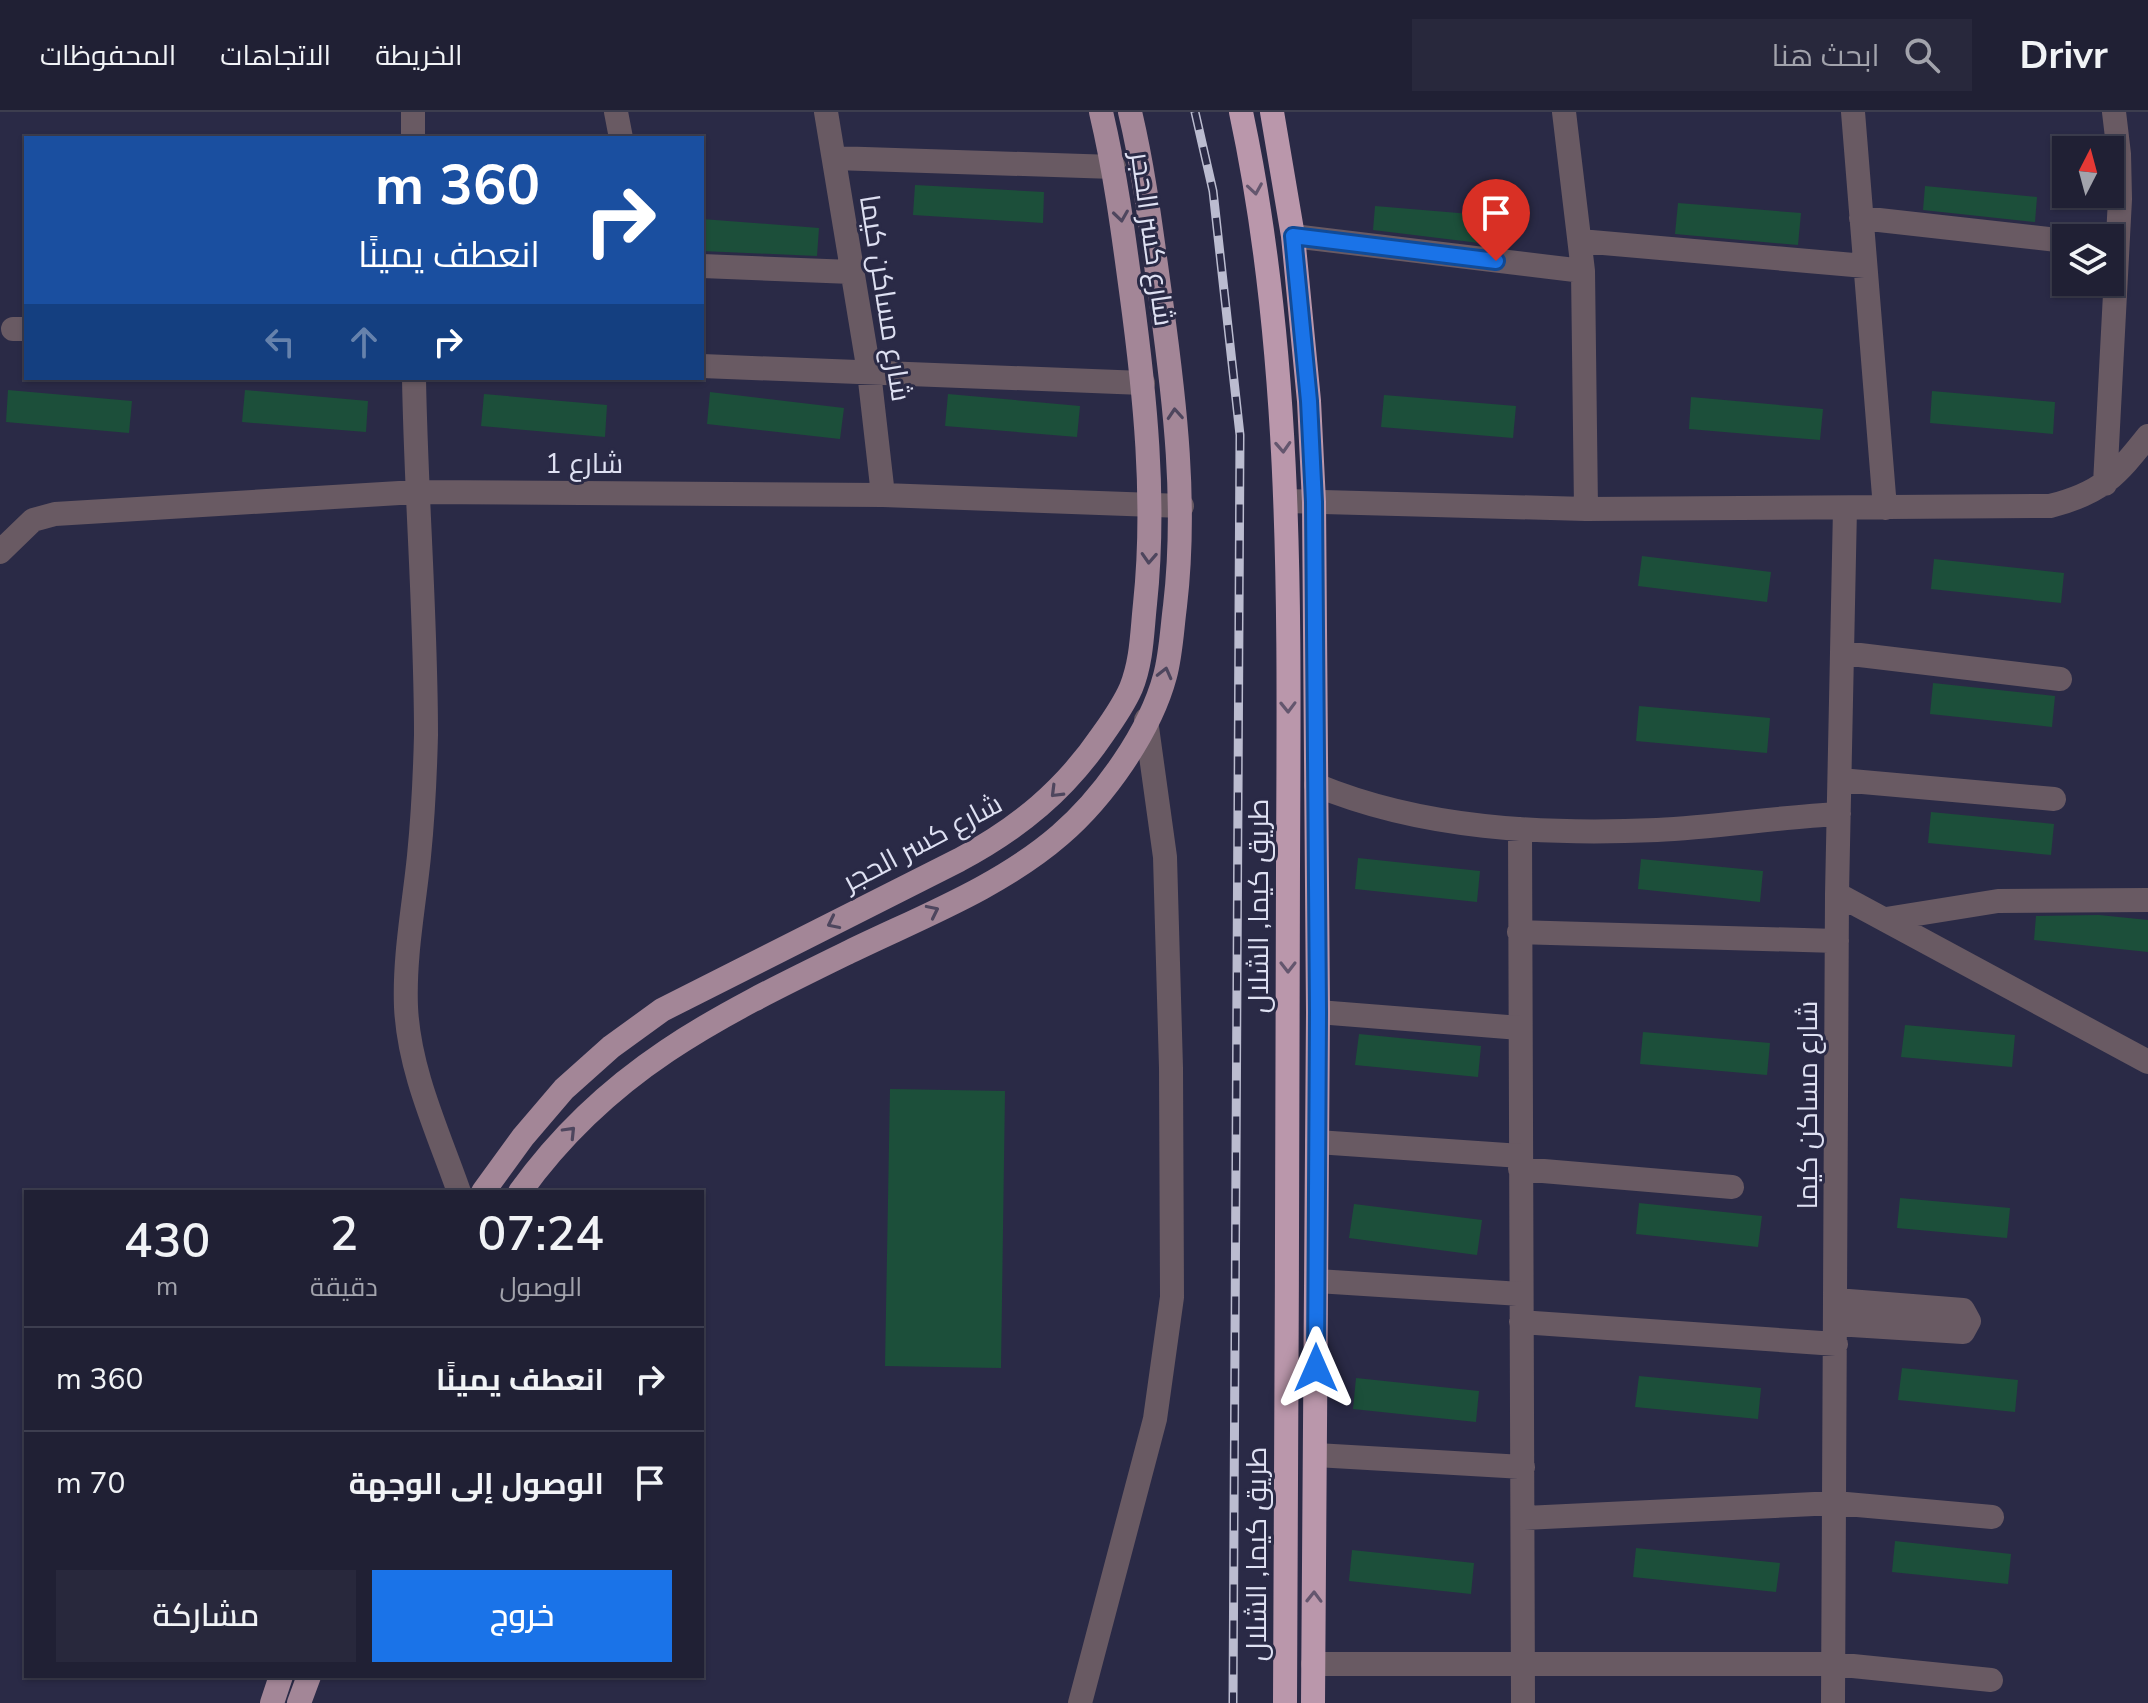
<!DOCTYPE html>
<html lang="ar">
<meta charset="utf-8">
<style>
:root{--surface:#202034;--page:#28283c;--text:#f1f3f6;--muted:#a2a3ac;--line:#3d3e4f;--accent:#1a73e8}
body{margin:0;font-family:"Nunito Sans",Cairo,sans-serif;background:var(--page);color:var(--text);direction:rtl;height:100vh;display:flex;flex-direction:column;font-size:30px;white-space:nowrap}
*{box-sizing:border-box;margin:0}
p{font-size:26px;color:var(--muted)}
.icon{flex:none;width:44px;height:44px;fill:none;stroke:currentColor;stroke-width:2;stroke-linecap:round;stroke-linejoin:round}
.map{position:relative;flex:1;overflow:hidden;direction:ltr}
.drawer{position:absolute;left:24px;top:1078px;width:680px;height:488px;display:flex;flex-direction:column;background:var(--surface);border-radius:0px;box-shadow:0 2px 6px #0004,0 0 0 2px var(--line);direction:rtl}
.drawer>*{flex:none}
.banner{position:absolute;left:24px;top:24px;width:680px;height:244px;border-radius:0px;box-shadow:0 2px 6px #0004,0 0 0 2px var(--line);direction:rtl;background:#1a4fa0;color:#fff;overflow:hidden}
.needle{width:52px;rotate:6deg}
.buttons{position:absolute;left:2052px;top:24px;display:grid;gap:16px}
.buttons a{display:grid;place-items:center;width:72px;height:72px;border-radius:0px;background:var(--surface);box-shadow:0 2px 6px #0004,0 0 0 2px var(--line);font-size:40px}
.pin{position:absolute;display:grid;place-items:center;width:68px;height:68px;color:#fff;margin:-82px -34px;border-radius:50% 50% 50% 0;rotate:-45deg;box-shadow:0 0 8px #0007}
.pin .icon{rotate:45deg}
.me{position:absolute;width:88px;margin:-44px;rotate:0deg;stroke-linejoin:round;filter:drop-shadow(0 0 6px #0008)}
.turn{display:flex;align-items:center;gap:28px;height:168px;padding:0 32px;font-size:36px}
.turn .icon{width:104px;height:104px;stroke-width:2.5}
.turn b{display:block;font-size:56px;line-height:68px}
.lanes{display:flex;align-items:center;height:76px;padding:0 32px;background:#0003;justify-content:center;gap:40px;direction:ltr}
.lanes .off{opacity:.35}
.eta{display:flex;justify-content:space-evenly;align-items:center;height:136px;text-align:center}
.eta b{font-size:48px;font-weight:600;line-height:56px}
.action{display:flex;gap:16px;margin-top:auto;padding:16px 32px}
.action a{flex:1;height:92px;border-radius:0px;background:var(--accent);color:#fff;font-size:32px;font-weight:600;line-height:92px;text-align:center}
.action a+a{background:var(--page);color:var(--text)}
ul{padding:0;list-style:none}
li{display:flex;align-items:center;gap:24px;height:104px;padding:0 32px;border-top:2px solid var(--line)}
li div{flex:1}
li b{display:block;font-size:30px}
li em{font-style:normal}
header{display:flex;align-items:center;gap:48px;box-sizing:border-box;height:112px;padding:0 40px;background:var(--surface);border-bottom:2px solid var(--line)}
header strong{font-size:38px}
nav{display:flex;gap:44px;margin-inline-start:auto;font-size:28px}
.search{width:560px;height:72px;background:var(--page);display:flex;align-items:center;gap:20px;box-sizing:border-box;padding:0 28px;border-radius:0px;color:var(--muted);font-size:30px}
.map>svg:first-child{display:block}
.building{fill:#1c4f3a}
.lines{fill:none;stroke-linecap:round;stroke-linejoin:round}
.minor{stroke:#695a63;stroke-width:24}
.major{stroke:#a38697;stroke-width:24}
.highway{stroke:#ba97ab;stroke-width:24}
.rail-casing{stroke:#bbbcd0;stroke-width:9}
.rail{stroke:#2a2a46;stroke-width:6;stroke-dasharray:18;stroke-linecap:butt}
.oneway{stroke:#64566e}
.oneway2{stroke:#4e465e}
.route-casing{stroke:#114b97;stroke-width:20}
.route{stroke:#1a73e8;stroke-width:14}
.labels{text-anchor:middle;stroke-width:6;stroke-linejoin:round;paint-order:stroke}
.street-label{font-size:28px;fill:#dee0f2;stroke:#2a2a46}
</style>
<header>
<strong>Drivr</strong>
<div class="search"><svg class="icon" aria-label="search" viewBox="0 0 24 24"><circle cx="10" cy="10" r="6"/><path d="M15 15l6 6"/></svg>ابحث هنا</div>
<nav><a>الخريطة</a><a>الاتجاهات</a><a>المحفوظات</a></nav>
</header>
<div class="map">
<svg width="2148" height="1591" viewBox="0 0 2148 1591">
<rect width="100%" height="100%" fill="#2a2a46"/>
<!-- building -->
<path class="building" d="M 915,73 L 1044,80 L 1043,111 L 913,103 Z
M 1925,74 L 2037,85 L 2035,110 L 1923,98 Z
M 1678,91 L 1801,101 L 1798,133 L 1675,122 Z
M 1375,94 L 1506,105 L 1504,134 L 1373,118 Z
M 702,107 L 819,116 L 817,144 L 702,139 Z
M 8,278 L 132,289 L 129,321 L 6,310 Z
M 245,278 L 368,289 L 366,320 L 242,310 Z
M 1932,279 L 2055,290 L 2053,322 L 1930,311 Z
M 710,280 L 844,296 L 840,327 L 707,312 Z
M 484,282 L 607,293 L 605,325 L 481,314 Z
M 948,282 L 1080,294 L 1077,325 L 945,314 Z
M 1384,283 L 1516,294 L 1513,326 L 1381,315 Z
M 1691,285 L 1823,297 L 1820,328 L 1689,317 Z
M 1642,444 L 1771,460 L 1767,490 L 1638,474 Z
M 1934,447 L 2064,461 L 2061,491 L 1931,477 Z
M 1933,571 L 2055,584 L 2052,615 L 1930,602 Z
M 1639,594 L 1770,606 L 1767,641 L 1636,629 Z
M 1931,700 L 2054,712 L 2051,743 L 1928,731 Z
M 1358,746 L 1480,759 L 1477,790 L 1355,777 Z
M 1641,747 L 1763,759 L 1760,790 L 1638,777 Z
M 2099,803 L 2148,808 L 2148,840 L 2034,828 L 2036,804 Z
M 1905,913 L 2015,923 L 2012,955 L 1901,945 Z
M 1643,920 L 1770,931 L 1767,963 L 1640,952 Z
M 1359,922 L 1481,934 L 1478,965 L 1355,953 Z
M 890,977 L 1005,979 L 1001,1256 L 885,1254 Z
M 1900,1086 L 2010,1096 L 2007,1126 L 1897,1116 Z
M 1639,1091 L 1762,1104 L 1758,1135 L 1636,1122 Z
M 1354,1092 L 1482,1108 L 1477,1143 L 1349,1126 Z
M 1902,1256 L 2018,1268 L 2015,1300 L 1898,1288 Z
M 1639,1264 L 1761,1276 L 1758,1307 L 1635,1295 Z
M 1356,1266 L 1479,1279 L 1476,1310 L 1353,1297 Z
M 1895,1429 L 2011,1442 L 2008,1472 L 1892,1460 Z
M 1636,1436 L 1780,1451 L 1776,1480 L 1633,1465 Z
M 1352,1438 L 1474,1451 L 1471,1482 L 1349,1469 Z"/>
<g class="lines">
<!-- minor -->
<path class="minor" d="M 413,0 L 413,26
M 616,0 L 621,26
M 826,0 L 869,260 L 883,383
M 1564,0 L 1583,159 L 1586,397
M 1853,0 L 1885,396
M 834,46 L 1114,55
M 1861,106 L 2066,129
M 1293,124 L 1583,159
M 1580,129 L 1865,154
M 702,154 L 852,160
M 13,217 L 26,217
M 702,254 L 1143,271
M 414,266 C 416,385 426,504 426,623 C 425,663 423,704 419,744 C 414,794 404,844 406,895 C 409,959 438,1020 459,1080
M 2105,372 L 2120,87 L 2119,42 L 2114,0
M 1286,389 L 1586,397 L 2050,394 C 2102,381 2116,364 2148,324
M 0,440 L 33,408 L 55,402 L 416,380 L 883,383 L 1182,394
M 1843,541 L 2060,567
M 1840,668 L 2054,687
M 1316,673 C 1422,717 1544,723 1657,718 C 1718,715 1778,705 1839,702
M 1520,717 L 1523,1591
M 1837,782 L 2148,950
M 1886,807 L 1998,789 L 2148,788
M 1519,820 L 1837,829
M 1318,900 L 1520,916
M 1317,1030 L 1521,1044
M 1520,1057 L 1732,1075
M 1317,1169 L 1521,1182
M 1836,1188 L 1963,1198 L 1969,1209 L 1963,1220 L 1836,1212
M 1521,1210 L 1836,1232
M 1316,1343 L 1523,1355
M 1524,1406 L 1835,1391 L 1992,1405
M 1313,1552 L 1833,1552 L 1991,1568
M 1080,1591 L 1155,1307 L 1172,1185 L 1171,956 L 1165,745 L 1146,608
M 1833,1591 L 1837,782 L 1845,396"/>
<!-- major -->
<path class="major" d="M 483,1080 L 523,1025 L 564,977 L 611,935 L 662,898 L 959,748 C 1019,716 1065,678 1103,622 C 1113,608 1124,592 1131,576 C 1142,549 1142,520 1145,492 C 1156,388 1145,282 1131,179 C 1123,119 1115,59 1101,0
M 520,1080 C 608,957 718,904 849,840 C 921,805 1000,775 1060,723 C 1104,685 1150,620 1165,564 C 1171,542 1172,517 1175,494 C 1187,392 1175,291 1161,189 C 1152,126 1145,63 1130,0
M 272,1591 L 281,1564
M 299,1591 L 309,1564"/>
<!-- highway -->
<path class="highway" d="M 1241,0 C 1294,248 1289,505 1288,758 C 1288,1036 1286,1313 1285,1591
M 1272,0 L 1293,124 L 1309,289 L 1314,390 L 1318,900 L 1313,1591"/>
<!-- rail casing -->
<g class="rail-casing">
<path id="rail" d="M 1195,0 L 1213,79 L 1240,323 L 1233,1591"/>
</g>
<!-- rail -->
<use href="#rail" class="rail"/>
</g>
<!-- one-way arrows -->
<defs><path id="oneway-chevron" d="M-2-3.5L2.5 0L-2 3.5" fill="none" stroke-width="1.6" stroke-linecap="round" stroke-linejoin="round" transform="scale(2)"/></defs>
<g class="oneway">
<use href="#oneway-chevron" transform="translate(1255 77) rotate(81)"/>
<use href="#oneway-chevron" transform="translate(1283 335) rotate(87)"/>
<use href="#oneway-chevron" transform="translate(1288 595) rotate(89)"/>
<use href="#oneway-chevron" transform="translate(1288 855) rotate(90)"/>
<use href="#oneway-chevron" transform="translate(1314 1485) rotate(-89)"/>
</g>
<g class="oneway2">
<use href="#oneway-chevron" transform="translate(1121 104) rotate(82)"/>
<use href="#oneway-chevron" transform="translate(1175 302) rotate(-94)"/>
<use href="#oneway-chevron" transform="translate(1149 446) rotate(93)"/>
<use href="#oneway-chevron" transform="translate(1165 561) rotate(-76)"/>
<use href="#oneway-chevron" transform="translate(1056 680) rotate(135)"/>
<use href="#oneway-chevron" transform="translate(933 799) rotate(-26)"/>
<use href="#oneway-chevron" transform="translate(833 811) rotate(154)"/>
<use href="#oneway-chevron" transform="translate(570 1020) rotate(-46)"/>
</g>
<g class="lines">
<!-- route casing -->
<g class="route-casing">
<path id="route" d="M 1316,1256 L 1318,900 L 1314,390 L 1309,289 L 1293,124 L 1496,149"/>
</g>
<!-- route -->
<use href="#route" class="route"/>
</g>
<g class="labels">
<!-- street labels -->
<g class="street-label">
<text transform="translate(1153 127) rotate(82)" y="10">شارع كسر الحجر</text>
<text transform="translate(886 186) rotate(81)" y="10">شارع مساكن كيما</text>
<text x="584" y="361">شارع 1</text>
<text transform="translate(922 730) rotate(-28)" y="10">شارع كسر الحجر</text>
<text transform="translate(1258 794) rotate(-90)" y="10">طريق كيما, الشلال</text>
<text transform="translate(1807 993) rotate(-90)" y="10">شارع مساكن كيما</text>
<text transform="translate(1256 1442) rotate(-90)" y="10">طريق كيما, الشلال</text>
</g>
</g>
</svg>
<div class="buttons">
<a><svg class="needle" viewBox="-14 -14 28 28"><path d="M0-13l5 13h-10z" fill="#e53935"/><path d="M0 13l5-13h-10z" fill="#a2a3ac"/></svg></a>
<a><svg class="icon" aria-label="layers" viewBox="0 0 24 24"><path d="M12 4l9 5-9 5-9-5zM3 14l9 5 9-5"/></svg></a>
</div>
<div class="pin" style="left:1496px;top:149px;background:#d93025"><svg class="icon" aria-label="arrive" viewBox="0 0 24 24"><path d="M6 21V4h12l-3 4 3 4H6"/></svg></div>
<svg class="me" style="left:1316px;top:1256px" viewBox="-20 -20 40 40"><path d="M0-17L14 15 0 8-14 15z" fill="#1a73e8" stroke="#fff" stroke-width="4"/></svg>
<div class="banner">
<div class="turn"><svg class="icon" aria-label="right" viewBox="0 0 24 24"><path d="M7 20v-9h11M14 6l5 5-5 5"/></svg><div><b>360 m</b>انعطف يمينًا</div></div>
<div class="lanes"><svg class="icon off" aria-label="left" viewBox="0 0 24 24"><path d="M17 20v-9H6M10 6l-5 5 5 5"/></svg><svg class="icon off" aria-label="ahead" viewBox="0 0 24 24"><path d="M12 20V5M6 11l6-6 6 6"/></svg><svg class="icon" aria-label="right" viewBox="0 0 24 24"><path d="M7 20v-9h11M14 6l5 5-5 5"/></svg></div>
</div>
<section class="drawer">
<div class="eta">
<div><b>07:24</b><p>الوصول</p></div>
<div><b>2</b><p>دقيقة</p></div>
<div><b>430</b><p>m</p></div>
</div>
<ul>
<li><svg class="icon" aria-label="right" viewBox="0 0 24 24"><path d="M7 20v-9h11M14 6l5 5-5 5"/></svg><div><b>انعطف يمينًا</b></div><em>360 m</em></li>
<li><svg class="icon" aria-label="arrive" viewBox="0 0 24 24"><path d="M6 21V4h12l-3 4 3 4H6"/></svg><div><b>الوصول إلى الوجهة</b></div><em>70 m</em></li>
</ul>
<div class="action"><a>خروج</a><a>مشاركة</a></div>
</section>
</div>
